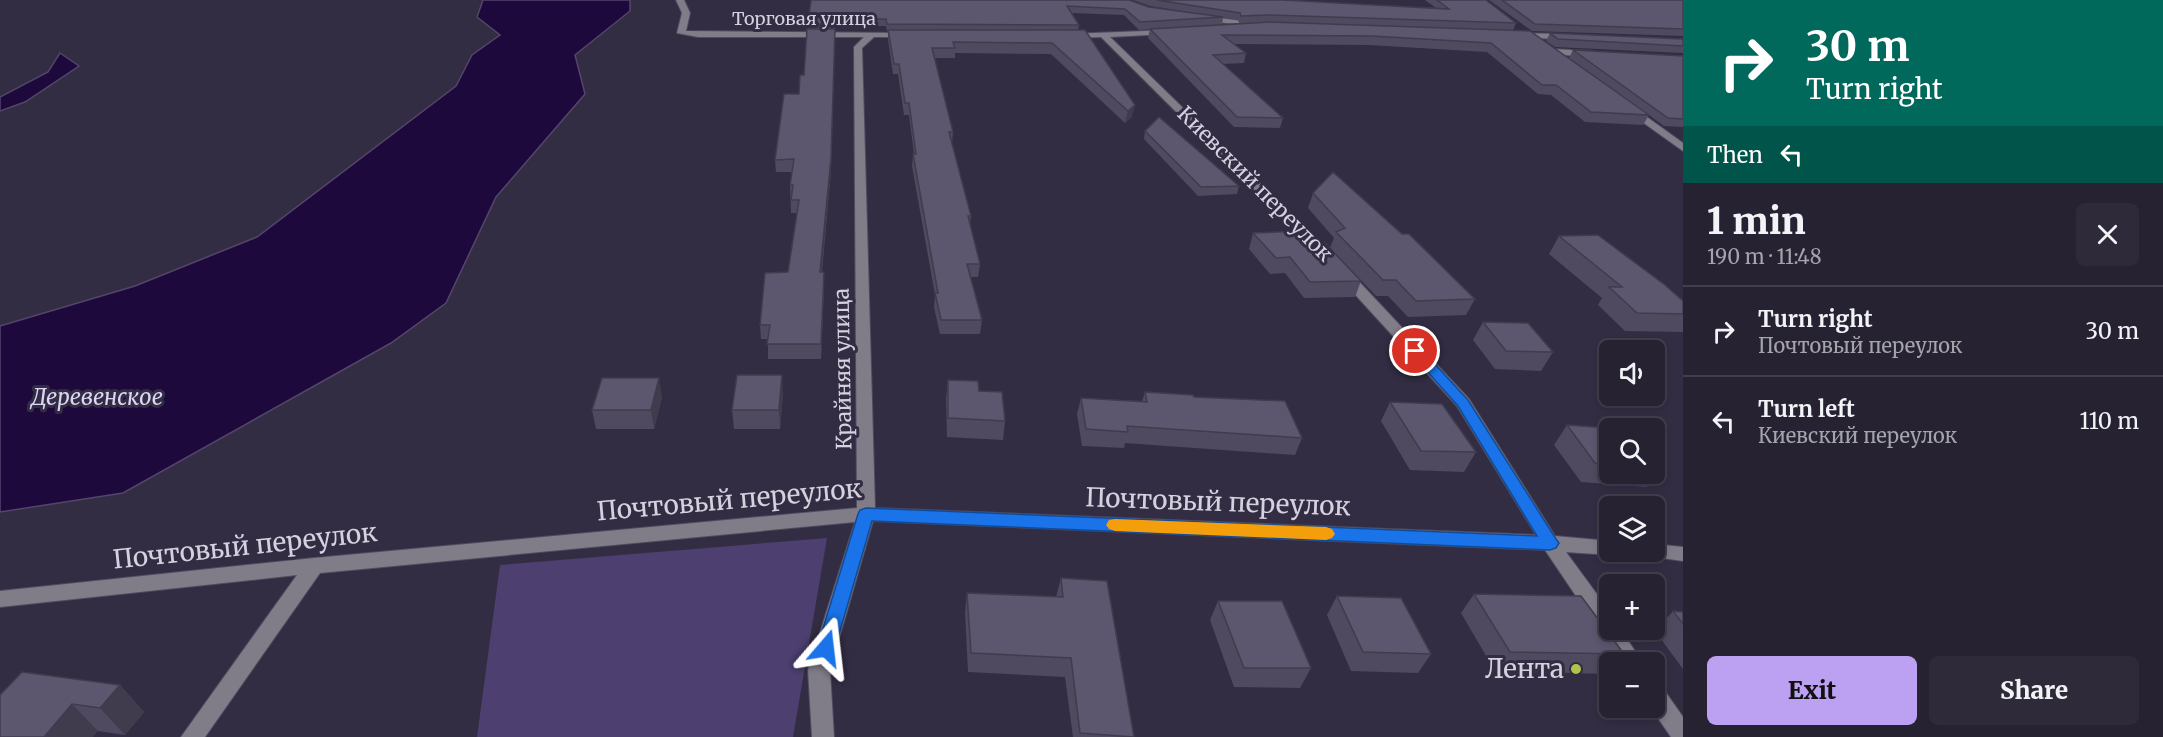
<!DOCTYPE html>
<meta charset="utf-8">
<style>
:root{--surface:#262232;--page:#2e2a3a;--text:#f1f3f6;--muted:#a4a4ac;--line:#423f4d;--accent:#bca0f2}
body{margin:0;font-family:Merriweather,serif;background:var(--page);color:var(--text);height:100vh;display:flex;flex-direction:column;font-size:22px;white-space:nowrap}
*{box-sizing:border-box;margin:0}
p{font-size:20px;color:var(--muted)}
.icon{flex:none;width:33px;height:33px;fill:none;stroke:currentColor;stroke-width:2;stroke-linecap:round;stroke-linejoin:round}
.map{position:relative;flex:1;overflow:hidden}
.panel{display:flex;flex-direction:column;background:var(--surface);width:480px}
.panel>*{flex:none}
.top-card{background:#00695c;color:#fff;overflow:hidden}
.tools{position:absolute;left:1599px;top:340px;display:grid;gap:12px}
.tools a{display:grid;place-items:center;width:66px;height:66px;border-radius:9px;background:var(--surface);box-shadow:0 3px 9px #0003,0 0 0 2px var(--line);font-size:30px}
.pin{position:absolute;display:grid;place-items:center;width:51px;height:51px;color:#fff;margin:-26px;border:3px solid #fff;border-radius:50%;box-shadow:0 2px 6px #0007}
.me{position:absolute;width:66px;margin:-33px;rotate:17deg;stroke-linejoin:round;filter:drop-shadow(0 0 4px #0008)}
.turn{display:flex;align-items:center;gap:21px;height:126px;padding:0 24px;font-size:27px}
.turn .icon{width:78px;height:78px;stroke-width:2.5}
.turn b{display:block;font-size:42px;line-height:51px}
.then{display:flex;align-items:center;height:57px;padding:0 24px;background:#0003;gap:12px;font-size:22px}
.round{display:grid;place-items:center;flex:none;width:63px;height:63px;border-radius:9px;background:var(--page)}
.summary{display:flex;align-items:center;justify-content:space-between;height:102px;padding:0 24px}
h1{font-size:36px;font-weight:800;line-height:45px}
.primary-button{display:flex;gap:12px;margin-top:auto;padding:12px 24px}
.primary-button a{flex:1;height:69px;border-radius:9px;background:var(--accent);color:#111;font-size:24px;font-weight:800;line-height:69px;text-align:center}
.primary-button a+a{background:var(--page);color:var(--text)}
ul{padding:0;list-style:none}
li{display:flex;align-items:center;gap:18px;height:90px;padding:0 24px;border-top:2px solid var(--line)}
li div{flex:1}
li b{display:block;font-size:22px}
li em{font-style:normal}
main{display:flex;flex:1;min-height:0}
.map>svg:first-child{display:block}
.green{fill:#4d3f70}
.water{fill:#1d093b;stroke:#54456c;stroke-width:1.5}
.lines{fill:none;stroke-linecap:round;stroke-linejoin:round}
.minor-casing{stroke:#504b5f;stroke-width:2}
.minor{fill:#807d89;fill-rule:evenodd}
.wall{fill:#4f4a5f}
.shaded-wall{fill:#403c4d}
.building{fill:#5c566e;stroke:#403c4d;stroke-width:1.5}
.route{fill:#1a73e8;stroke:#114b97;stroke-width:1.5}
.slow{fill:#f59e0b}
.poi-dot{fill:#b3c24b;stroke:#332d43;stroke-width:2}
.labels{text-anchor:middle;stroke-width:6;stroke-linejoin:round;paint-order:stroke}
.far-street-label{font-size:18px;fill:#d5d1df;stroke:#332d43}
.street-label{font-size:21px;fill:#d5d1df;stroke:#332d43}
.water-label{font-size:22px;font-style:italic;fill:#ddd5f7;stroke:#332d43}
.near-street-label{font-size:26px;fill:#d5d1df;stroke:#332d43}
.near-poi-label{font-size:26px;fill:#d5d1df;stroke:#332d43;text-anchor:end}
</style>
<main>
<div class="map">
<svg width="1683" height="737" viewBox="0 0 1683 737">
<rect width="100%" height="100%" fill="#332d43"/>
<!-- green -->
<path class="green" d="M 827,538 L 793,737 L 477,737 L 500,565 Z"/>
<!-- water -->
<path class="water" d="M 483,0 L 630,0 L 630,11 L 575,55 L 585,94 L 496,197 L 446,303 L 391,343 L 123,493 L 0,512 L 0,326 L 135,286 L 257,237 L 456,86 L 472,55 L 500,35 L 477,17 Z
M 60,53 L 79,66 L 25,102 L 0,111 L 0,97 L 48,72 Z"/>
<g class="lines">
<!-- minor casing -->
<g class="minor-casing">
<path id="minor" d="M 676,0 L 684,0 L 690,13 L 686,31 L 906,33 L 910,35 L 906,37 L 874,37 L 862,48 L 875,508 L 1536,535 L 1457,406 L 1340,278 L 1338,275 L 1345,271 L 1350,272 L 1469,399 L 1555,536 L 1610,541 L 1610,552 L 1617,553 L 1610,555 L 1566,552 L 1610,612 L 1610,630 L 1621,630 L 1643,663 L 1621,663 L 1545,550 L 873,521 L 830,670 L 834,737 L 812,737 L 808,670 L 855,522 L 320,573 L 205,737 L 181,737 L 297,575 L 0,607 L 0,591 L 314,558 L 857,508 L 854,47 L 864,37 L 698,37 L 677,33 L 682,13 Z
M 1204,16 L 1258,23 L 1262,25 L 1258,27 L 1201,20 L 1200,18 Z
M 1170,30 L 1170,34 L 1167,34 L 1110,37 L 1331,252 L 1333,255 L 1331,258 L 1323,258 L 1101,37 L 1068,38 L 1064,36 L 1068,34 Z
M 1515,33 L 1569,34 L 1573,37 L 1569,40 L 1518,37 L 1515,37 Z
M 1553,49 L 1592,51 L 1596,54 L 1592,57 L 1550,54 L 1550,50 Z
M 1627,107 L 1633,107 L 1683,143 L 1683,151 L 1627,111 Z
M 1654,544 L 1683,547 L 1683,561 L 1647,556 L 1645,552 L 1654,552 Z
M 1654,684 L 1662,687 L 1683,717 L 1683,737 L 1671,737 L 1651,708 L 1654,708 Z"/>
</g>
<!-- minor -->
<use href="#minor" class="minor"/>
</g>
<!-- wall -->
<path class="wall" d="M 811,0 L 1149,7 L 1223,17 L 1222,25 L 1139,30 L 1124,15 L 1072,13 L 1079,25 L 1078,30 L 1132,117 L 1125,123 L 1051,54 L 955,53 L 955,58 L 934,58 L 953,132 L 952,144 L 971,216 L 970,225 L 980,264 L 978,277 L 971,277 L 982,320 L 980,334 L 940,334 L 934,307 L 935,295 L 912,166 L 913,154 L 914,154 L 909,115 L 904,115 L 898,74 L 893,74 L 888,40 L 888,31 L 887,31 L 886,26 L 835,26 L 831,171 L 822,272 L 824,272 L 824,286 L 821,359 L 768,359 L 768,339 L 761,339 L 760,325 L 788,272 L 797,213 L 791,213 L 790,185 L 792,172 L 776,172 L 775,160 L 799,94 L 804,75 Z
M 1133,0 L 1283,0 L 1436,8 L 1425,0 L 1486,0 L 1516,23 L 1513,30 L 1530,31 L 1626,98 L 1569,58 L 1573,50 L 1683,56 L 1683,127 L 1664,126 L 1649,115 L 1643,125 L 1585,122 L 1551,95 L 1538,94 L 1487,52 L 1369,45 L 1234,44 L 1246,53 L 1244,63 L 1223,64 L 1283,118 L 1280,128 L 1234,127 L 1148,38 L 1150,29 L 1239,23 L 1238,20 L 1150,6 Z
M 1489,0 L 1683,0 L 1683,36 L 1532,31 Z
M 1550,33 L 1683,39 L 1683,53 L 1555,47 L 1546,41 Z
M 1145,131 L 1239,186 L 1237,194 L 1198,196 L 1144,139 Z
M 1313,193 L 1402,234 L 1475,299 L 1466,315 L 1408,317 L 1388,296 L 1376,296 L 1330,248 L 1334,238 L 1308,208 Z
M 1253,233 L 1361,281 L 1355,297 L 1304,298 L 1285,273 L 1270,274 L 1249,249 Z
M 1559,236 L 1683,301 L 1683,332 L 1625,331 L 1598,305 L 1602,298 L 1549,254 Z
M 1483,322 L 1553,352 L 1541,371 L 1495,369 L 1473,340 Z
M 948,380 L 979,391 L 1005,421 L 1003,440 L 947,437 L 946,399 Z
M 1145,392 L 1194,397 L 1302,438 L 1295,455 L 1125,443 L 1124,448 L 1082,446 L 1077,414 L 1081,398 L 1142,401 Z
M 783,394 L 780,429 L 734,429 L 732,410 Z
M 662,397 L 654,429 L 596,429 L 592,410 Z
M 1390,402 L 1476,452 L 1464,472 L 1410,470 L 1381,421 Z
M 1567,425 L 1610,429 L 1610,474 L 1654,474 L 1654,459 L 1662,468 L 1647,487 L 1581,482 L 1554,445 Z
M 1061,578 L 1134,737 L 1073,737 L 1065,677 L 968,672 L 965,612 L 967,593 L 1056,597 Z
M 1474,594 L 1624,654 L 1616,663 L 1610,663 L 1610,670 L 1606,674 L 1495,671 L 1461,613 Z
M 1337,596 L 1431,654 L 1418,673 L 1351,671 L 1327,615 Z
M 1218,601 L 1311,668 L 1300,688 L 1234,687 L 1210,620 Z
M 1673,611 L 1683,612 L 1683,669 L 1655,631 Z
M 120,685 L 144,712 L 125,735 L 98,731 L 0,695 Z"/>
<!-- shaded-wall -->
<path class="shaded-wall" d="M 835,40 L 831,171 L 820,286 L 820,272 Z
M 1135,105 L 1132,117 L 1125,123 L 1128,111 Z
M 824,272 L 824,286 L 821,359 L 821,344 Z
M 782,375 L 783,394 L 780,429 L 779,410 Z
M 659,378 L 662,397 L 654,429 L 651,410 Z
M 120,685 L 144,712 L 125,735 L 100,708 Z
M 72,704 L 98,731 L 93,737 L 44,737 Z"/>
<!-- building -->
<path class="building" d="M 811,0 L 1129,0 L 1149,7 L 1223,17 L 1140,22 L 1125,9 L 1067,6 L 1079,25 L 887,24 L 886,19 L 835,19 L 835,24 L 808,24 Z
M 1157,0 L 1283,0 L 1449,9 L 1437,0 L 1486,0 L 1516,23 L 1269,15 L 1241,16 L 1240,13 Z
M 1502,0 L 1683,0 L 1683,29 L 1535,24 Z
M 1270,22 L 1530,31 L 1649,115 L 1591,112 L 1556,85 L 1542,85 L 1491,43 L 1372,36 L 1222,35 L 1246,53 L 1213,55 L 1283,118 L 1237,117 L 1150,29 Z
M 807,29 L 835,29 L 831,158 L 820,272 L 824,272 L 821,344 L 767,344 L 770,325 L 760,325 L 765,273 L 788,272 L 799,200 L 791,200 L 793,185 L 790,185 L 794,159 L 775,160 L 784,94 L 799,94 L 800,75 L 804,75 Z
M 888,30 L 1085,30 L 1135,105 L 1128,111 L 1052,43 L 953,42 L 955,48 L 932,48 L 953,132 L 949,132 L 971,216 L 968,216 L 980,264 L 967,264 L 982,320 L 941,320 L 935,293 L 938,293 L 913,154 L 916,154 L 909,103 L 905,103 L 899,64 L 894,64 Z
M 1550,33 L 1683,39 L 1683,46 L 1558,39 Z
M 1573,50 L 1683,56 L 1683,119 L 1668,118 Z
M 1159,117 L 1239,186 L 1201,187 L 1145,131 Z
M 1333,172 L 1402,234 L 1409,234 L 1475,299 L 1416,301 L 1396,280 L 1383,280 L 1336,232 L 1345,228 L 1313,193 Z
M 1302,231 L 1321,247 L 1325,243 L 1361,281 L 1310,282 L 1290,257 L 1276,258 L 1253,233 Z
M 1598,235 L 1665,285 L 1683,301 L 1683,314 L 1637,313 L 1609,287 L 1622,287 L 1559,236 Z
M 1483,322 L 1528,323 L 1553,352 L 1506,351 Z
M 737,375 L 782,375 L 779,410 L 732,410 Z
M 602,378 L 659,378 L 651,410 L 592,410 Z
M 948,380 L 978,381 L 979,391 L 1002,392 L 1005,421 L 948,418 Z
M 1145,392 L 1193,395 L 1194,397 L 1285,401 L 1302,438 L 1127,426 L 1128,432 L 1086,429 L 1081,398 L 1147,402 Z
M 1390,402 L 1442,404 L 1476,452 L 1421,451 Z
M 1567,425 L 1622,429 L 1610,429 L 1610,464 L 1595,463 Z
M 1654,459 L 1662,468 L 1654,467 Z
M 1061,578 L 1107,581 L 1134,737 L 1080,733 L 1071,658 L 971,653 L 967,593 L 1063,597 Z
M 1474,594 L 1581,596 L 1624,654 L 1510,652 Z
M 1337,596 L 1401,598 L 1431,654 L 1363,652 Z
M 1218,601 L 1282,601 L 1311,668 L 1244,668 Z
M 1673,611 L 1683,612 L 1683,624 Z
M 22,672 L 120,685 L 100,708 L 72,704 L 44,737 L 0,737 L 0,695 Z"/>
<!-- route -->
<path class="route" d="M 1415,347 L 1420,348 L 1468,400 L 1556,539 L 1559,543 L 1556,548 L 1550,550 L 872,521 L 835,648 L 833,654 L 826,656 L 819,654 L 817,648 L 858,514 L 860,510 L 866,508 L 1537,536 L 1458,406 L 1409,351 Z"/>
<!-- slow -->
<path class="slow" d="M 1115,519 L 1326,527 L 1332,529 L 1335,534 L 1332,538 L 1326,540 L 1115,531 L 1109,529 L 1106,525 L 1109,520 Z"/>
<!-- markers -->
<circle class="poi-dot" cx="1576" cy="669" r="6"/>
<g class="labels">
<!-- far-street labels -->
<g class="far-street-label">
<text x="804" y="25">Торговая улица</text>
</g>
<!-- street labels -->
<g class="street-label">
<text transform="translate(1255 184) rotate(45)" y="7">Киевский переулок</text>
<text transform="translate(843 369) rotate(-91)" y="7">Крайняя улица</text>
</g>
<!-- water labels -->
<g class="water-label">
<text x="97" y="405">Деревенское</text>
</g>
<!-- near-street labels -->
<g class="near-street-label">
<text transform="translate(729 500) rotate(-5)" y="9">Почтовый переулок</text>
<text transform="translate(1218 502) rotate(2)" y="9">Почтовый переулок</text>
<text transform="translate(245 546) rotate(-6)" y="9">Почтовый переулок</text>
</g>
<!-- near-poi labels -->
<g class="near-poi-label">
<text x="1564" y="678">Лента</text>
</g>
</g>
</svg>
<div class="tools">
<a><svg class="icon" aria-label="sound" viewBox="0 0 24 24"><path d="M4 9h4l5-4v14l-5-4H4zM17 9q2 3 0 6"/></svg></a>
<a><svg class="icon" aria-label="search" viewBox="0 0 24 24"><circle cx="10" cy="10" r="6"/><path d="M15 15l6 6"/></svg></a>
<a><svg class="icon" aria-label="layers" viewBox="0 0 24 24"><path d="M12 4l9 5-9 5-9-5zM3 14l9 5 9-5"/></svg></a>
<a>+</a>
<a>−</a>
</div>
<div class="pin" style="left:1415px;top:351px;background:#d93025"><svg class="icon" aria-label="arrive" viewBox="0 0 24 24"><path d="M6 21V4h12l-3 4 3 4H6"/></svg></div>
<svg class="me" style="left:826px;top:648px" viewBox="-20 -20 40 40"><path d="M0-17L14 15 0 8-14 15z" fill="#1a73e8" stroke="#fff" stroke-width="4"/></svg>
</div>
<section class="panel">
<div class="top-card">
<div class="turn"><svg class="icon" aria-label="right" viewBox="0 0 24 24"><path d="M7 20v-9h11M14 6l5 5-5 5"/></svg><div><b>30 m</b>Turn right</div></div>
<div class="then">Then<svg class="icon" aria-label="left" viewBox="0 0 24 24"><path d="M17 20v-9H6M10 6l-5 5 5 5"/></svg></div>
</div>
<div class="summary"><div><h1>1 min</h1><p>190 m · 11:48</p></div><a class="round"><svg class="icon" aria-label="close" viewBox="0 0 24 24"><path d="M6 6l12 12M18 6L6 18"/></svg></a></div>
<ul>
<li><svg class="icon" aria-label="right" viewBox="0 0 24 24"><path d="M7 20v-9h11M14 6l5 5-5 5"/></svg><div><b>Turn right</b><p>Почтовый переулок</p></div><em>30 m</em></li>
<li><svg class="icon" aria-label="left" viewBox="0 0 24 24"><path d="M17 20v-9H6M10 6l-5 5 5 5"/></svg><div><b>Turn left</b><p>Киевский переулок</p></div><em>110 m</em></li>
</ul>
<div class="primary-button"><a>Exit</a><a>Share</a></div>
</section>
</main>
